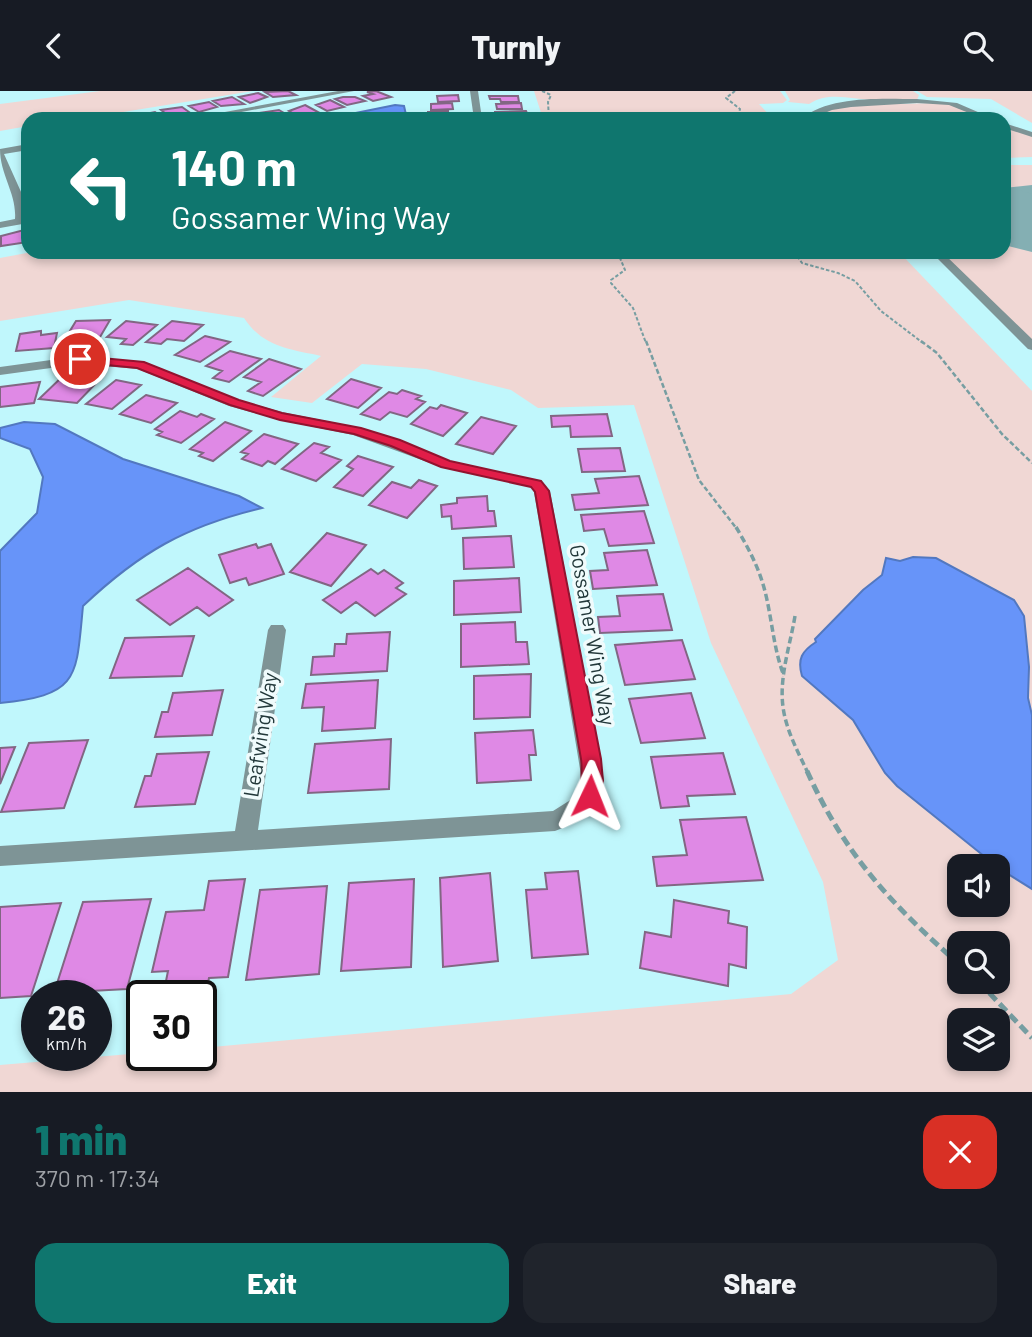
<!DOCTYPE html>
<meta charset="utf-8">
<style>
:root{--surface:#171b24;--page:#20242c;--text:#f1f3f6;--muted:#9ea1a6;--accent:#0f766e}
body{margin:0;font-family:Barlow,sans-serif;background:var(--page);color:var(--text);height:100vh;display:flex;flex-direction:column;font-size:26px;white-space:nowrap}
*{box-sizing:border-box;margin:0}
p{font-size:23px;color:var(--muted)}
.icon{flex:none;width:38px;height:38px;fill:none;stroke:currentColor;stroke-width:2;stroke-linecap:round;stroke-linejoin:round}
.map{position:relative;height:1001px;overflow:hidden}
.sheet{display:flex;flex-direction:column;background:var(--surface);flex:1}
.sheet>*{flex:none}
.hud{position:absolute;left:21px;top:21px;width:990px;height:147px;border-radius:21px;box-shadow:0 4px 10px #0003;background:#0f766e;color:#fff;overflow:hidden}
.tools{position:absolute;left:947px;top:763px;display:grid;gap:14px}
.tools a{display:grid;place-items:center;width:63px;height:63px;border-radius:14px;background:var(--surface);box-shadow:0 4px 10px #0003;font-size:35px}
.speed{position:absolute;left:21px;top:889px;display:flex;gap:14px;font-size:35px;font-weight:700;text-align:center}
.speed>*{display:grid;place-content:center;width:91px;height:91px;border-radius:50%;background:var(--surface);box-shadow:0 4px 10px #0003;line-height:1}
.speed small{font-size:18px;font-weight:400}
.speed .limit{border:4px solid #111;border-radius:10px;background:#fff;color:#111}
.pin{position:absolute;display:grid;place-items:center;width:60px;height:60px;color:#fff;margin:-30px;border:4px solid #fff;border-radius:50%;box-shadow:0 2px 7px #0007}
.me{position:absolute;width:77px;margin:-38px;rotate:2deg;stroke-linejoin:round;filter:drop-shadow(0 0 5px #0008)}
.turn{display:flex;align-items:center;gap:24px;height:147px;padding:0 35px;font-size:32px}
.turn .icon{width:91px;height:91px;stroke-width:2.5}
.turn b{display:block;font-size:49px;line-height:60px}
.round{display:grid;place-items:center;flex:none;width:74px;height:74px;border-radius:21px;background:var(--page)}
.headline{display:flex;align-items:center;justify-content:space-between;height:119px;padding:0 35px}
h1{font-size:42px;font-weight:800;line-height:52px;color:var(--accent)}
.button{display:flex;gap:14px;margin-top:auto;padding:14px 35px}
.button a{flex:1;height:80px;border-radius:21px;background:var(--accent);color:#fff;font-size:28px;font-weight:800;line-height:80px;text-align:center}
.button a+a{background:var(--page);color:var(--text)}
header{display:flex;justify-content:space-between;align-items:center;height:91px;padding:0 35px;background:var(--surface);font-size:32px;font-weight:800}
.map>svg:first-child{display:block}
.green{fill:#f0d7d4;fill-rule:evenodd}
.water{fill:#6794f9;stroke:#5278c0;stroke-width:2}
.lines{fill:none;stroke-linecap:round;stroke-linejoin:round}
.taxiway{fill:#84afb3;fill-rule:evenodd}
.runway{fill:#84afb3;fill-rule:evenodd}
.building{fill:#df89e5;stroke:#826683;stroke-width:2}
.path-far3{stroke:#779ea2;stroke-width:2;stroke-dasharray:3.5 2;stroke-linecap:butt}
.path-far2{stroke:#779ea2;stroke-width:2.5;stroke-dasharray:5 2.5;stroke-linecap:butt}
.path-far1{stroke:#779ea2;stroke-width:3.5;stroke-dasharray:7 3.5;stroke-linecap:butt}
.path{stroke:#779ea2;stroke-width:5;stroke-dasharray:10 5;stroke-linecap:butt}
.minor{fill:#7e9496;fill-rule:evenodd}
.route{fill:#e11d48;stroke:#92132f;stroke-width:2}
.labels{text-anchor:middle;stroke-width:7;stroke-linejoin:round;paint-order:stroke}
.street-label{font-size:21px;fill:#22383a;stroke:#f0fbfc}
</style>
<header><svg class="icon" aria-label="back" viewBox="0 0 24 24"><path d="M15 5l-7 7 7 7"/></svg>Turnly<svg class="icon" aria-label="search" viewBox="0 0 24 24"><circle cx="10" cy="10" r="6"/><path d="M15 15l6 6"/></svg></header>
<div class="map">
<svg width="1032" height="1001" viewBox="0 0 1032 1001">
<rect width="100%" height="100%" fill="#c0f7fc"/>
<!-- green -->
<path class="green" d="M 100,0 L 253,0 L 80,28 L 28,28 L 28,35 L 0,40 L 0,13 Z
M 534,0 L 780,0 L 787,9 L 783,12 L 759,13 L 773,28 L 543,28 Z
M 785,0 L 913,0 L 919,4 L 917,9 C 903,8 888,10 873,9 C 851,8 828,0 809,13 L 788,11 L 790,9 Z
M 917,0 L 1032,0 L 1032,32 L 991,8 L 927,6 Z
M 932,12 L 949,13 L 988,28 L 807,28 L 844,14 Z
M 1004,35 L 1032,45 L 1032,66 L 1005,67 Z
M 1005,74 L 1032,74 L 1032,99 L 1005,100 Z
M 1005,131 L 1032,153 L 1032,252 L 938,161 L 1004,161 Z
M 32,161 L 899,161 L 1032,300 L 1032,1001 L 0,1001 L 0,974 L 142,962 L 201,964 L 201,957 L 791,903 L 838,869 L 823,791 L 711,552 L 634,314 L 538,317 L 511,299 L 426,278 L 362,273 L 312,312 L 271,306 L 321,265 C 289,258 263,256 244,227 L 129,209 L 0,230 L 0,167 ZM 959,775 L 998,775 L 998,814 L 959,814 ZM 959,852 L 998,852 L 998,891 L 959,891 ZM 959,929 L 998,929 L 998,968 L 959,968 Z"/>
<!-- water -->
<path class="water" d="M 395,14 L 404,15 L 407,28 L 326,28 Z
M 24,331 L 55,333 L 123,368 L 239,405 L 262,417 C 186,435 140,461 83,515 C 76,587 80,604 0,612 L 0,460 L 37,422 L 43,386 L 30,358 L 0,347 L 0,337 Z
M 913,466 L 936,467 L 1014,509 L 1024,525 L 1029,576 L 1028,607 L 1032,624 L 1032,798 L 1000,778 L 897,695 L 885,682 L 853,629 L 802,585 C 797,568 802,560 816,551 L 815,548 L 863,499 L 882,484 L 886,467 L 900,470 Z"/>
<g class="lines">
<!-- taxiway -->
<path class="taxiway" d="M 1032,94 L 1032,112 L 1004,115 L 1004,97 Z"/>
<!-- runway -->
<path class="runway" d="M 1004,95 L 1032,103 L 1032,161 L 1004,154 Z"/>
</g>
<!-- building -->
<path class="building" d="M 288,0 L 296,4 L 273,6 L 265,1 Z
M 376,0 L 391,6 L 373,10 L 363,5 L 373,3 L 367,1 Z
M 258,2 L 267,6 L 250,12 L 239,6 Z
M 458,4 L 459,10 L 438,11 L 437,5 Z
M 489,5 L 518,5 L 519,11 L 501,11 L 500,8 L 490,8 Z
M 232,6 L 244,13 L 221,15 L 213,10 Z
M 343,6 L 355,6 L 365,10 L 347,14 L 335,8 Z
M 330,9 L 344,16 L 327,20 L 316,14 Z
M 209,11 L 217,16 L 199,21 L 189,15 Z
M 452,12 L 453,18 L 431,19 L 431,13 Z
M 521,12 L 522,18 L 497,18 L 496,13 Z
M 305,14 L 318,21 L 298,25 L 289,20 Z
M 182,16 L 189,21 L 170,26 L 161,19 Z
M 279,19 L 289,25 L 271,28 L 259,22 Z
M 448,20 L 448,24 L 459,23 L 459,27 L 428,27 L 428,21 Z
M 526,20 L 529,27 L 508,28 L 507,24 L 495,24 L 495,21 Z
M 155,21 L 162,26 L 139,28 L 135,25 Z
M 28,138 L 28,151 L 1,155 L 1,145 Z
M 110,229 L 100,246 L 65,248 L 76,230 Z
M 126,230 L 157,234 L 133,254 L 121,253 L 126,248 L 107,246 Z
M 172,230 L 203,234 L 184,250 L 167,248 L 161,253 L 146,251 Z
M 41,240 L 41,244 L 57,242 L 54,257 L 16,260 L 20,243 Z
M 205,245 L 230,251 L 200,271 L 175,264 Z
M 230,260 L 261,268 L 229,291 L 213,287 L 222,280 L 206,275 Z
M 269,268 L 301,278 L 263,305 L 248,300 L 261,291 L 244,286 Z
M 65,283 L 101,287 L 77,312 L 39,308 Z
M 351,288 L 381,297 L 358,317 L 327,308 Z
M 116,289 L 141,294 L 112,318 L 86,313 Z
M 40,291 L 34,312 L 0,316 L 0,296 Z
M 402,299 L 421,305 L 416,308 L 425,311 L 407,326 L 390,321 L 380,329 L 361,323 L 389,301 L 397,303 Z
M 146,304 L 177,312 L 151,332 L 120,323 Z
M 441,314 L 467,322 L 443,345 L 411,333 L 430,316 L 437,318 Z
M 180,320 L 197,326 L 201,323 L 214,328 L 181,352 L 157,344 L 162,341 L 155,338 Z
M 607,323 L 612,345 L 571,346 L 570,335 L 552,336 L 551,325 Z
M 481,326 L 516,335 L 493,363 L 456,353 Z
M 225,331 L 251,340 L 213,370 L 199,365 L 203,362 L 190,358 Z
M 264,343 L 298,353 L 275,373 L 268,370 L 262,375 L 242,368 L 248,363 L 241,361 Z
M 314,352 L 329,356 L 321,362 L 341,369 L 316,390 L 282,378 Z
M 620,357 L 625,380 L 582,381 L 578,358 Z
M 358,365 L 393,376 L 363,405 L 334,396 L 353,378 L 347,375 Z
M 639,385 L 648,414 L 575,419 L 572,404 L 599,402 L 595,388 Z
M 419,389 L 437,395 L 407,427 L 369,414 L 392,391 L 411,397 Z
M 487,405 L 488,420 L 494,420 L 496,435 L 452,438 L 451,425 L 442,426 L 441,414 L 457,412 L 457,407 Z
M 644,420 L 654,452 L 609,455 L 604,438 L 584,440 L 581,424 Z
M 327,442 L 366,454 L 331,495 L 290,481 Z
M 511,445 L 514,476 L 464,478 L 463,447 Z
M 256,453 L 258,457 L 271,453 L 284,483 L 249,494 L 246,487 L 230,492 L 219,464 Z
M 647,459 L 657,494 L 593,498 L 590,480 L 608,479 L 604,462 Z
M 188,477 L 233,509 L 209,525 L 197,516 L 170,534 L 137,509 Z
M 371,478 L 378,483 L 384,479 L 403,492 L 396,497 L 406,503 L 375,525 L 356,511 L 341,522 L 323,509 Z
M 519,487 L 521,521 L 454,524 L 454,490 Z
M 663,503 L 672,539 L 600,542 L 598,526 L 620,525 L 617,505 Z
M 515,531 L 516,551 L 527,551 L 529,573 L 461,576 L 461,533 Z
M 390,541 L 387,580 L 311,584 L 313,566 L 334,565 L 335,553 L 346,553 L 347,543 Z
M 194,545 L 182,585 L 110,587 L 125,547 Z
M 682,549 L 695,588 L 625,594 L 615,554 Z
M 531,583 L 530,626 L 474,628 L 474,585 Z
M 378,589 L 375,637 L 322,640 L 324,616 L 302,617 L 306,593 Z
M 223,599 L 212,644 L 155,646 L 162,621 L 168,621 L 173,602 Z
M 691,602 L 705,647 L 641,652 L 629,608 Z
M 533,639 L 536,664 L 529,664 L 531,689 L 477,692 L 475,642 Z
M 391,648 L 389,698 L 308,702 L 315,653 Z
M 88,649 L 64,717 L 1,721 L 29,652 Z
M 15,656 L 0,693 L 0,657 Z
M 209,661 L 195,713 L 135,716 L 145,685 L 151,685 L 157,663 Z
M 723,662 L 735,703 L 687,705 L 689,715 L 661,717 L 651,666 Z
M 746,726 L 763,789 L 657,795 L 653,766 L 687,764 L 680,729 Z
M 578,780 L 588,863 L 532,867 L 526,799 L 547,798 L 545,782 Z
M 490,782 L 498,870 L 443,876 L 440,787 Z
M 245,788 L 228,886 L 209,887 L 205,906 L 163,905 L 168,880 L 152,881 L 166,821 L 204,819 L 209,790 Z
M 414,788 L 411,876 L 341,880 L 349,792 Z
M 327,795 L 319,883 L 246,889 L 260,799 Z
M 151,808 L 127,898 L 54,902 L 83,811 Z
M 674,809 L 729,820 L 728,832 L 747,836 L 746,877 L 729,873 L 728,895 L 640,877 L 645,841 L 671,846 Z
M 61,812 L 31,905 L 0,907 L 0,816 Z"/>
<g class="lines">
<!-- path-far3 -->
<path class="path-far3" d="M 542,0 L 551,4 L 548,11 L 549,28
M 735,0 L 726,7 L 740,18 L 739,22 L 745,28
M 630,161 L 620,167 L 625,179 L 611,189 L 611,192 L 633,217 L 646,252
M 794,161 L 802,172 L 838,182 L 855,190 L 881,220 L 923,252"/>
<!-- path-far2 -->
<path class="path-far2" d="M 646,250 L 699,389 L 737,438
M 921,250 L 937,262 L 1002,343 L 1032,372"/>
<!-- path-far1 -->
<path class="path-far1" d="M 736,436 C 746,453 756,471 762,490 C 772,521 772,554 784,585
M 795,525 C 790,555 779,586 783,616 C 786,639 798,661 808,682"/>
<!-- path -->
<path class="path" d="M 807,680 C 845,764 891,813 959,873
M 979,891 L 1032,947"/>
<!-- minor -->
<path class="minor" d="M 338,0 L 354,0 L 204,28 L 187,28 Z
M 470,0 L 478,0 L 482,28 L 474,28 Z
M 917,8 L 957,12 L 994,28 L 984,28 L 949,14 L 917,12 L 851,16 L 832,19 L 810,28 L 801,28 C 830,4 882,8 917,8 Z
M 1004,32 L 1032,41 L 1032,46 L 1004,37 Z
M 28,53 L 28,59 L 4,63 L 26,112 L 25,127 L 28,126 L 28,132 L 0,137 L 0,131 L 15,128 C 17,103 0,84 0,58 Z
M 931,161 L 942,161 L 1032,248 L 1032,259 L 1028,258 Z
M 80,265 L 145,271 L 239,309 L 282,321 L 361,337 L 400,349 L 450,370 L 541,390 L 550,400 L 604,690 C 596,716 580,731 555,740 L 0,775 L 0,755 L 235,740 L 268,539 L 271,534 L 283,534 L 286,539 L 258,739 L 553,720 L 572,708 L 582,690 L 534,401 L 531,396 L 441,376 L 353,344 L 280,329 L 229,315 L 138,278 L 80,273 L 0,284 L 0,276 Z"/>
</g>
<!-- route -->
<path class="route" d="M 80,265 L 144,271 L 239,309 L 282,322 L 361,337 L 400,349 L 450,370 L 541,390 L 549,400 L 601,668 L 603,690 L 597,711 L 590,713 L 583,711 C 579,702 583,679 581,668 L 535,401 L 531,396 L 441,376 L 391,355 L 354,343 L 280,329 L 230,314 L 137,277 L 76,271 L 76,266 Z"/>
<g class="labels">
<!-- street labels -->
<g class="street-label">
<text transform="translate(592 544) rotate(80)" y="7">Gossamer Wing Way</text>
<text transform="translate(261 644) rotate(-81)" y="7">Leafwing Way</text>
</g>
</g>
</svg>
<div class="tools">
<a><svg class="icon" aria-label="sound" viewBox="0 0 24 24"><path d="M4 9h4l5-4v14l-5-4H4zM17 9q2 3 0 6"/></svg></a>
<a><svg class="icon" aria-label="search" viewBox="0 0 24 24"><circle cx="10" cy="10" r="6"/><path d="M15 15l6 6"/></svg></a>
<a><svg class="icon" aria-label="layers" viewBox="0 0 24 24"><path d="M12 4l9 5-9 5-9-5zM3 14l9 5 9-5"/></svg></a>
</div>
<div class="speed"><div>26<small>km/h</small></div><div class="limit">30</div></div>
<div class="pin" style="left:80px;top:268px;background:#d93025"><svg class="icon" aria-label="arrive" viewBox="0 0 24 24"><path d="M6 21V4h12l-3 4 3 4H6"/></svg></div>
<svg class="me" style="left:590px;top:705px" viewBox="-20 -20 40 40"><path d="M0-17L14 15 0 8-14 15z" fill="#e11d48" stroke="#fff" stroke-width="4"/></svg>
<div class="hud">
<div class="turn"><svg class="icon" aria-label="left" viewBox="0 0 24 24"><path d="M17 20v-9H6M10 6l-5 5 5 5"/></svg><div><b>140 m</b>Gossamer Wing Way</div></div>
</div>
</div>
<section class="sheet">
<div class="headline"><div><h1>1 min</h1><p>370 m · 17:34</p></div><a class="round" style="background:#d93025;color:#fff"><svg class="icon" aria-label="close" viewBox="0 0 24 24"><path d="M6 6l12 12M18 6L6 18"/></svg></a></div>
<div class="button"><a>Exit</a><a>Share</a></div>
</section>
